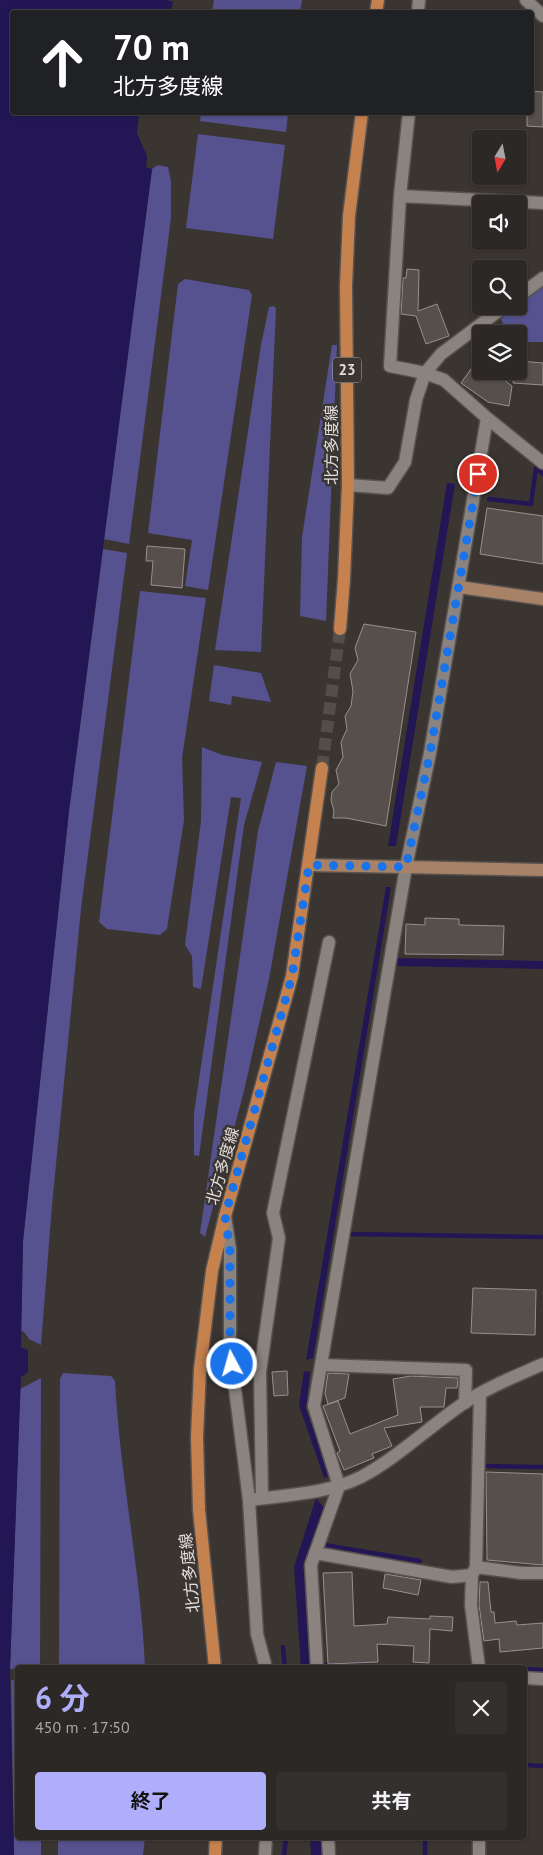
<!DOCTYPE html>
<html lang="ja">
<meta charset="utf-8">
<style>
:root{--surface:#2c2825;--page:#34302d;--text:#f1f3f6;--muted:#a6a6a7;--line:#484442;--accent:#afaefa}
body{margin:0;font-family:"PT Sans","Noto Sans JP",sans-serif;background:var(--page);color:var(--text);height:100vh;display:flex;flex-direction:column;font-size:19px;white-space:nowrap}
*{box-sizing:border-box;margin:0}
p{font-size:16px;color:var(--muted)}
.icon{flex:none;width:28px;height:28px;fill:none;stroke:currentColor;stroke-width:2;stroke-linecap:round;stroke-linejoin:round}
.map{position:relative;flex:1;overflow:hidden}
.details{position:absolute;left:15px;top:1665px;width:512px;height:175px;display:flex;flex-direction:column;background:var(--surface);border-radius:5px;box-shadow:0 1px 4px #0004,0 0 0 1px var(--line)}
.details>*{flex:none}
.top-card{position:absolute;left:10px;top:10px;width:524px;height:105px;border-radius:5px;box-shadow:0 1px 4px #0004,0 0 0 1px var(--line);background:#202124;color:#fff;overflow:hidden}
.needle{width:32px;rotate:190deg}
.tools{position:absolute;left:472px;top:130px;display:grid;gap:10px}
.tools a{display:grid;place-items:center;width:55px;height:55px;border-radius:5px;background:var(--surface);box-shadow:0 1px 4px #0004,0 0 0 1px var(--line);font-size:25px}
.pin{position:absolute;display:grid;place-items:center;width:42px;height:42px;color:#fff;margin:-21px;border:2px solid #fff;border-radius:50%;box-shadow:0 1px 5px #0007}
.me{position:absolute;width:55px;margin:-28px;rotate:354deg;stroke-linejoin:round;filter:drop-shadow(0 0 4px #0008)}
.turn{display:flex;align-items:center;gap:18px;height:105px;padding:0 20px;font-size:22px}
.turn .icon{width:65px;height:65px;stroke-width:2.5}
.turn b{display:block;font-size:35px;line-height:42px}
.round{display:grid;place-items:center;flex:none;width:52px;height:52px;border-radius:5px;background:var(--page)}
.summary{display:flex;align-items:center;justify-content:space-between;height:85px;padding:0 20px}
h1{font-size:30px;font-weight:700;line-height:38px;color:var(--accent)}
.action{display:flex;gap:10px;margin-top:auto;padding:10px 20px}
.action a{flex:1;height:58px;border-radius:5px;background:var(--accent);color:#111;font-size:20px;font-weight:700;line-height:58px;text-align:center}
.action a+a{background:var(--page);color:var(--text)}
.map>svg:first-child{display:block}
.green{fill:#55528f}
.water{fill:#221754}
.lines{fill:none;stroke-linecap:round;stroke-linejoin:round}
.stream{stroke:#221754;stroke-width:4.5}
.building{fill:#564f4c;stroke:#98908c}
.primary-tunnel{stroke:#544e4a;stroke-width:12;stroke-dasharray:12 6;stroke-linecap:butt}
.street-casing{stroke:#57524f;stroke-width:15}
.secondary-casing{stroke:#57524f;stroke-width:15}
.primary-casing{stroke:#57524f;stroke-width:15}
.street{stroke:#8a837f;stroke-width:12}
.secondary{stroke:#a88266;stroke-width:12}
.primary{stroke:#c5814e;stroke-width:12}
.route{stroke:#1a73e8;stroke-width:9;stroke-dasharray:0 16.2}
.labels{text-anchor:middle;stroke-width:5;stroke-linejoin:round;paint-order:stroke}
.shield{fill:#3b3531;stroke:#afaba8;stroke-width:1}
.shield-label{font-size:15px;font-weight:bold;fill:#e1dddb}
.street-label{font-size:16px;fill:#e1dddb;stroke:#3b3531}
</style>
<div class="map">
<svg width="543" height="1855" viewBox="0 0 543 1855">
<rect width="100%" height="100%" fill="#3b3531"/>
<!-- green -->
<path class="green" d="M 214,0 L 302,0 L 300,12 L 212,12 Z
M 201,113 L 201,112 L 288,113 L 286,132 L 200,121 Z
M 198,134 L 285,145 L 273,239 L 186,228 Z
M 158,165 L 168,167 L 171,181 L 171,218 L 129,544 L 104,539 L 152,169 Z
M 185,279 L 249,290 L 252,295 L 208,590 L 185,586 L 192,540 L 148,533 L 178,284 Z
M 543,282 L 543,342 L 519,342 L 519,334 L 508,334 L 501,319 L 514,306 L 519,306 L 519,302 Z
M 273,306 L 276,308 L 261,652 L 215,650 L 261,345 L 269,307 Z
M 332,345 L 337,345 L 326,621 L 300,616 L 302,537 Z
M 103,549 L 127,553 L 81,909 L 52,1205 L 41,1345 L 29,1339 L 25,1333 L 21,1330 L 23,1241 L 69,811 Z
M 140,591 L 206,598 L 182,758 L 184,820 L 167,929 L 160,935 L 107,929 L 99,922 Z
M 214,665 L 261,673 L 271,702 L 232,696 L 231,705 L 209,701 Z
M 202,747 L 222,755 L 262,762 L 244,825 L 199,1156 L 194,1155 L 194,1113 L 241,798 L 231,797 L 201,989 L 193,987 L 192,956 L 185,945 L 201,821 Z
M 276,762 L 307,766 L 269,979 L 244,1091 L 205,1237 L 200,1233 L 258,831 Z
M 63,1373 L 111,1376 L 115,1381 C 120,1477 141,1572 145,1667 L 59,1667 L 60,1379 Z
M 41,1378 L 40,1667 L 10,1669 L 20,1389 Z
M 11,1680 L 18,1681 L 18,1838 L 41,1838 L 41,1855 L 14,1855 Z
M 58,1838 L 145,1838 L 143,1855 L 58,1855 Z"/>
<!-- water -->
<path class="water" d="M 0,0 L 167,0 L 173,2 L 171,12 L 12,12 L 12,112 L 139,113 L 137,133 L 147,156 L 146,167 L 152,169 L 69,811 L 23,1241 L 21,1347 L 28,1350 L 28,1372 L 21,1377 L 10,1669 L 14,1855 L 0,1855 Z
M 447,483 L 455,484 L 396,846 L 388,846 Z
M 386,887 L 391,887 L 390,894 L 313,1358 L 306,1360 Z
M 395,958 L 543,961 L 543,969 L 394,966 Z
M 304,1371 L 310,1372 L 306,1409 L 330,1476 L 324,1478 L 299,1405 Z
M 316,1498 L 324,1508 L 305,1565 L 311,1667 L 301,1668 L 294,1567 Z
M 310,1838 L 321,1838 L 322,1855 L 311,1855 Z"/>
<g class="lines">
<!-- stream -->
<path class="stream" d="M 489,499 L 531,504 L 536,468 L 543,474
M 349,1234 L 543,1237
M 486,1466 L 543,1467
M 325,1545 L 420,1561
M 283,1647 L 285,1668
M 325,1665 L 435,1668
M 525,1669 L 542,1670
M 525,1765 L 543,1766
M 284,1855 L 286,1838
M 425,1855 L 425,1838"/>
</g>
<!-- building -->
<path class="building" d="M 531,91 L 543,92 L 543,127 L 527,126 L 527,112 L 531,112 Z
M 407,269 L 419,270 L 418,311 L 437,304 L 449,336 L 426,344 L 416,316 L 401,314 L 403,278 L 406,278 Z
M 481,355 L 481,371 L 492,371 L 512,386 L 509,406 L 488,402 L 461,383 Z
M 519,361 L 543,363 L 543,385 L 513,383 L 514,371 L 519,371 Z
M 487,508 L 543,516 L 543,564 L 480,554 Z
M 147,546 L 185,549 L 182,588 L 151,585 L 153,561 L 146,561 Z
M 364,624 L 416,632 L 386,826 L 346,818 L 333,818 L 334,811 L 331,800 L 332,792 L 339,784 L 336,770 L 343,757 L 341,742 L 347,729 L 345,716 L 351,706 L 353,691 L 350,674 L 358,660 L 355,648 Z
M 425,918 L 459,919 L 459,925 L 504,926 L 503,955 L 405,954 L 406,924 L 425,925 Z
M 473,1288 L 536,1290 L 535,1335 L 471,1333 Z
M 287,1371 L 288,1395 L 274,1396 L 272,1372 Z
M 328,1373 L 349,1374 L 345,1398 L 328,1404 L 325,1394 Z
M 411,1376 L 458,1378 L 457,1388 L 446,1388 L 444,1407 L 420,1407 L 422,1422 L 384,1428 L 392,1446 L 372,1454 L 374,1458 L 344,1470 L 337,1453 L 340,1451 L 323,1406 L 338,1401 L 350,1434 L 398,1415 L 393,1379 Z
M 486,1472 L 543,1474 L 543,1565 L 487,1560 Z
M 352,1572 L 354,1626 L 387,1624 L 388,1617 L 430,1619 L 430,1616 L 453,1617 L 452,1631 L 430,1629 L 429,1663 L 413,1662 L 414,1646 L 377,1644 L 378,1662 L 328,1664 L 323,1573 Z
M 385,1574 L 421,1580 L 418,1595 L 383,1588 Z
M 480,1582 L 488,1582 L 491,1612 L 494,1612 L 495,1623 L 516,1621 L 517,1625 L 543,1623 L 543,1648 L 500,1652 L 499,1639 L 484,1641 L 479,1605 Z"/>
<g class="lines">
<!-- primary-tunnel -->
<path class="primary-tunnel" d="M 322,768 L 340,629"/>
<!-- street casing -->
<g class="street-casing">
<path id="street" d="M 526,0 L 543,16
M 418,12 L 419,0
M 409,112 L 400,196 L 390,366 L 425,373 L 444,380 L 487,418 L 543,463
M 400,196 L 543,203
M 519,296 L 543,278
M 348,485 L 388,488 L 405,462 L 416,400 L 425,373 L 441,354 L 505,306
M 225,1216 L 230,1249 L 230,1349 L 249,1500 C 286,1495 327,1494 361,1477 C 397,1458 430,1426 464,1403 C 488,1387 516,1376 543,1364
M 321,1365 L 466,1370 L 465,1403
M 262,1498 L 260,1372 L 279,1238 L 273,1213 L 329,942
M 249,1500 L 257,1634 L 266,1668
M 315,1553 L 452,1577 L 472,1575 L 476,1567 L 521,1573 L 543,1573
M 476,1567 L 480,1394
M 472,1575 L 471,1605 L 479,1668
M 317,1668 L 311,1565 L 339,1486 L 314,1406 L 406,867 L 430,753 L 487,418
M 525,1678 L 543,1679
M 328,1838 L 329,1855
M 265,1855 L 266,1838
M 479,1855 L 479,1838"/>
</g>
<!-- secondary casing -->
<g class="secondary-casing">
<path id="secondary" d="M 459,587 L 543,599
M 309,865 L 543,870"/>
</g>
<!-- primary casing -->
<g class="primary-casing">
<path id="primary" d="M 376,12 L 378,0
M 340,629 L 344,579 L 348,485 L 346,286 L 349,216 L 362,112
M 215,1668 L 199,1510 L 197,1437 L 200,1369 L 212,1271 L 225,1216 L 292,976 L 322,768
M 215,1855 L 216,1838"/>
</g>
<!-- street -->
<use href="#street" class="street"/>
<!-- secondary -->
<use href="#secondary" class="secondary"/>
<!-- primary -->
<use href="#primary" class="primary"/>
</g>
<g class="lines">
<!-- route -->
<path class="route" d="M 232,1364 L 230,1349 L 230,1249 L 225,1216 L 292,976 L 309,865 L 406,867 L 430,753 L 478,474"/>
</g>
<g class="labels">
<!-- shield labels -->
<rect class="shield" x="333" y="357.5" width="28" height="25" rx="4"/>
<g class="shield-label">
<text x="347" y="375">23</text>
</g>
<!-- street labels -->
<g class="street-label">
<text transform="translate(331 445) rotate(-90)" y="6">北方多度線</text>
<text transform="translate(222 1166) rotate(-74)" y="6">北方多度線</text>
<text transform="translate(189 1573) rotate(-96)" y="6">北方多度線</text>
</g>
</g>
</svg>
<div class="tools">
<a><svg class="needle" viewBox="-14 -14 28 28"><path d="M0-13l5 13h-10z" fill="#e53935"/><path d="M0 13l5-13h-10z" fill="#a6a6a7"/></svg></a>
<a><svg class="icon" aria-label="sound" viewBox="0 0 24 24"><path d="M4 9h4l5-4v14l-5-4H4zM17 9q2 3 0 6"/></svg></a>
<a><svg class="icon" aria-label="search" viewBox="0 0 24 24"><circle cx="10" cy="10" r="6"/><path d="M15 15l6 6"/></svg></a>
<a><svg class="icon" aria-label="layers" viewBox="0 0 24 24"><path d="M12 4l9 5-9 5-9-5zM3 14l9 5 9-5"/></svg></a>
</div>
<div class="pin" style="left:478px;top:474px;background:#d93025"><svg class="icon" aria-label="arrive" viewBox="0 0 24 24"><path d="M6 21V4h12l-3 4 3 4H6"/></svg></div>
<svg class="me" style="left:232px;top:1364px" viewBox="-20 -20 40 40"><circle r="17" fill="#1a73e8" stroke="#fff" stroke-width="3"/><path d="M0-11L8 9 0 5-8 9z" fill="#fff"/></svg>
<div class="top-card">
<div class="turn"><svg class="icon" aria-label="ahead" viewBox="0 0 24 24"><path d="M12 20V5M6 11l6-6 6 6"/></svg><div><b>70 m</b>北方多度線</div></div>
</div>
<section class="details">
<div class="summary"><div><h1>6 分</h1><p>450 m · 17:50</p></div><a class="round"><svg class="icon" aria-label="close" viewBox="0 0 24 24"><path d="M6 6l12 12M18 6L6 18"/></svg></a></div>
<div class="action"><a>終了</a><a>共有</a></div>
</section>
</div>
